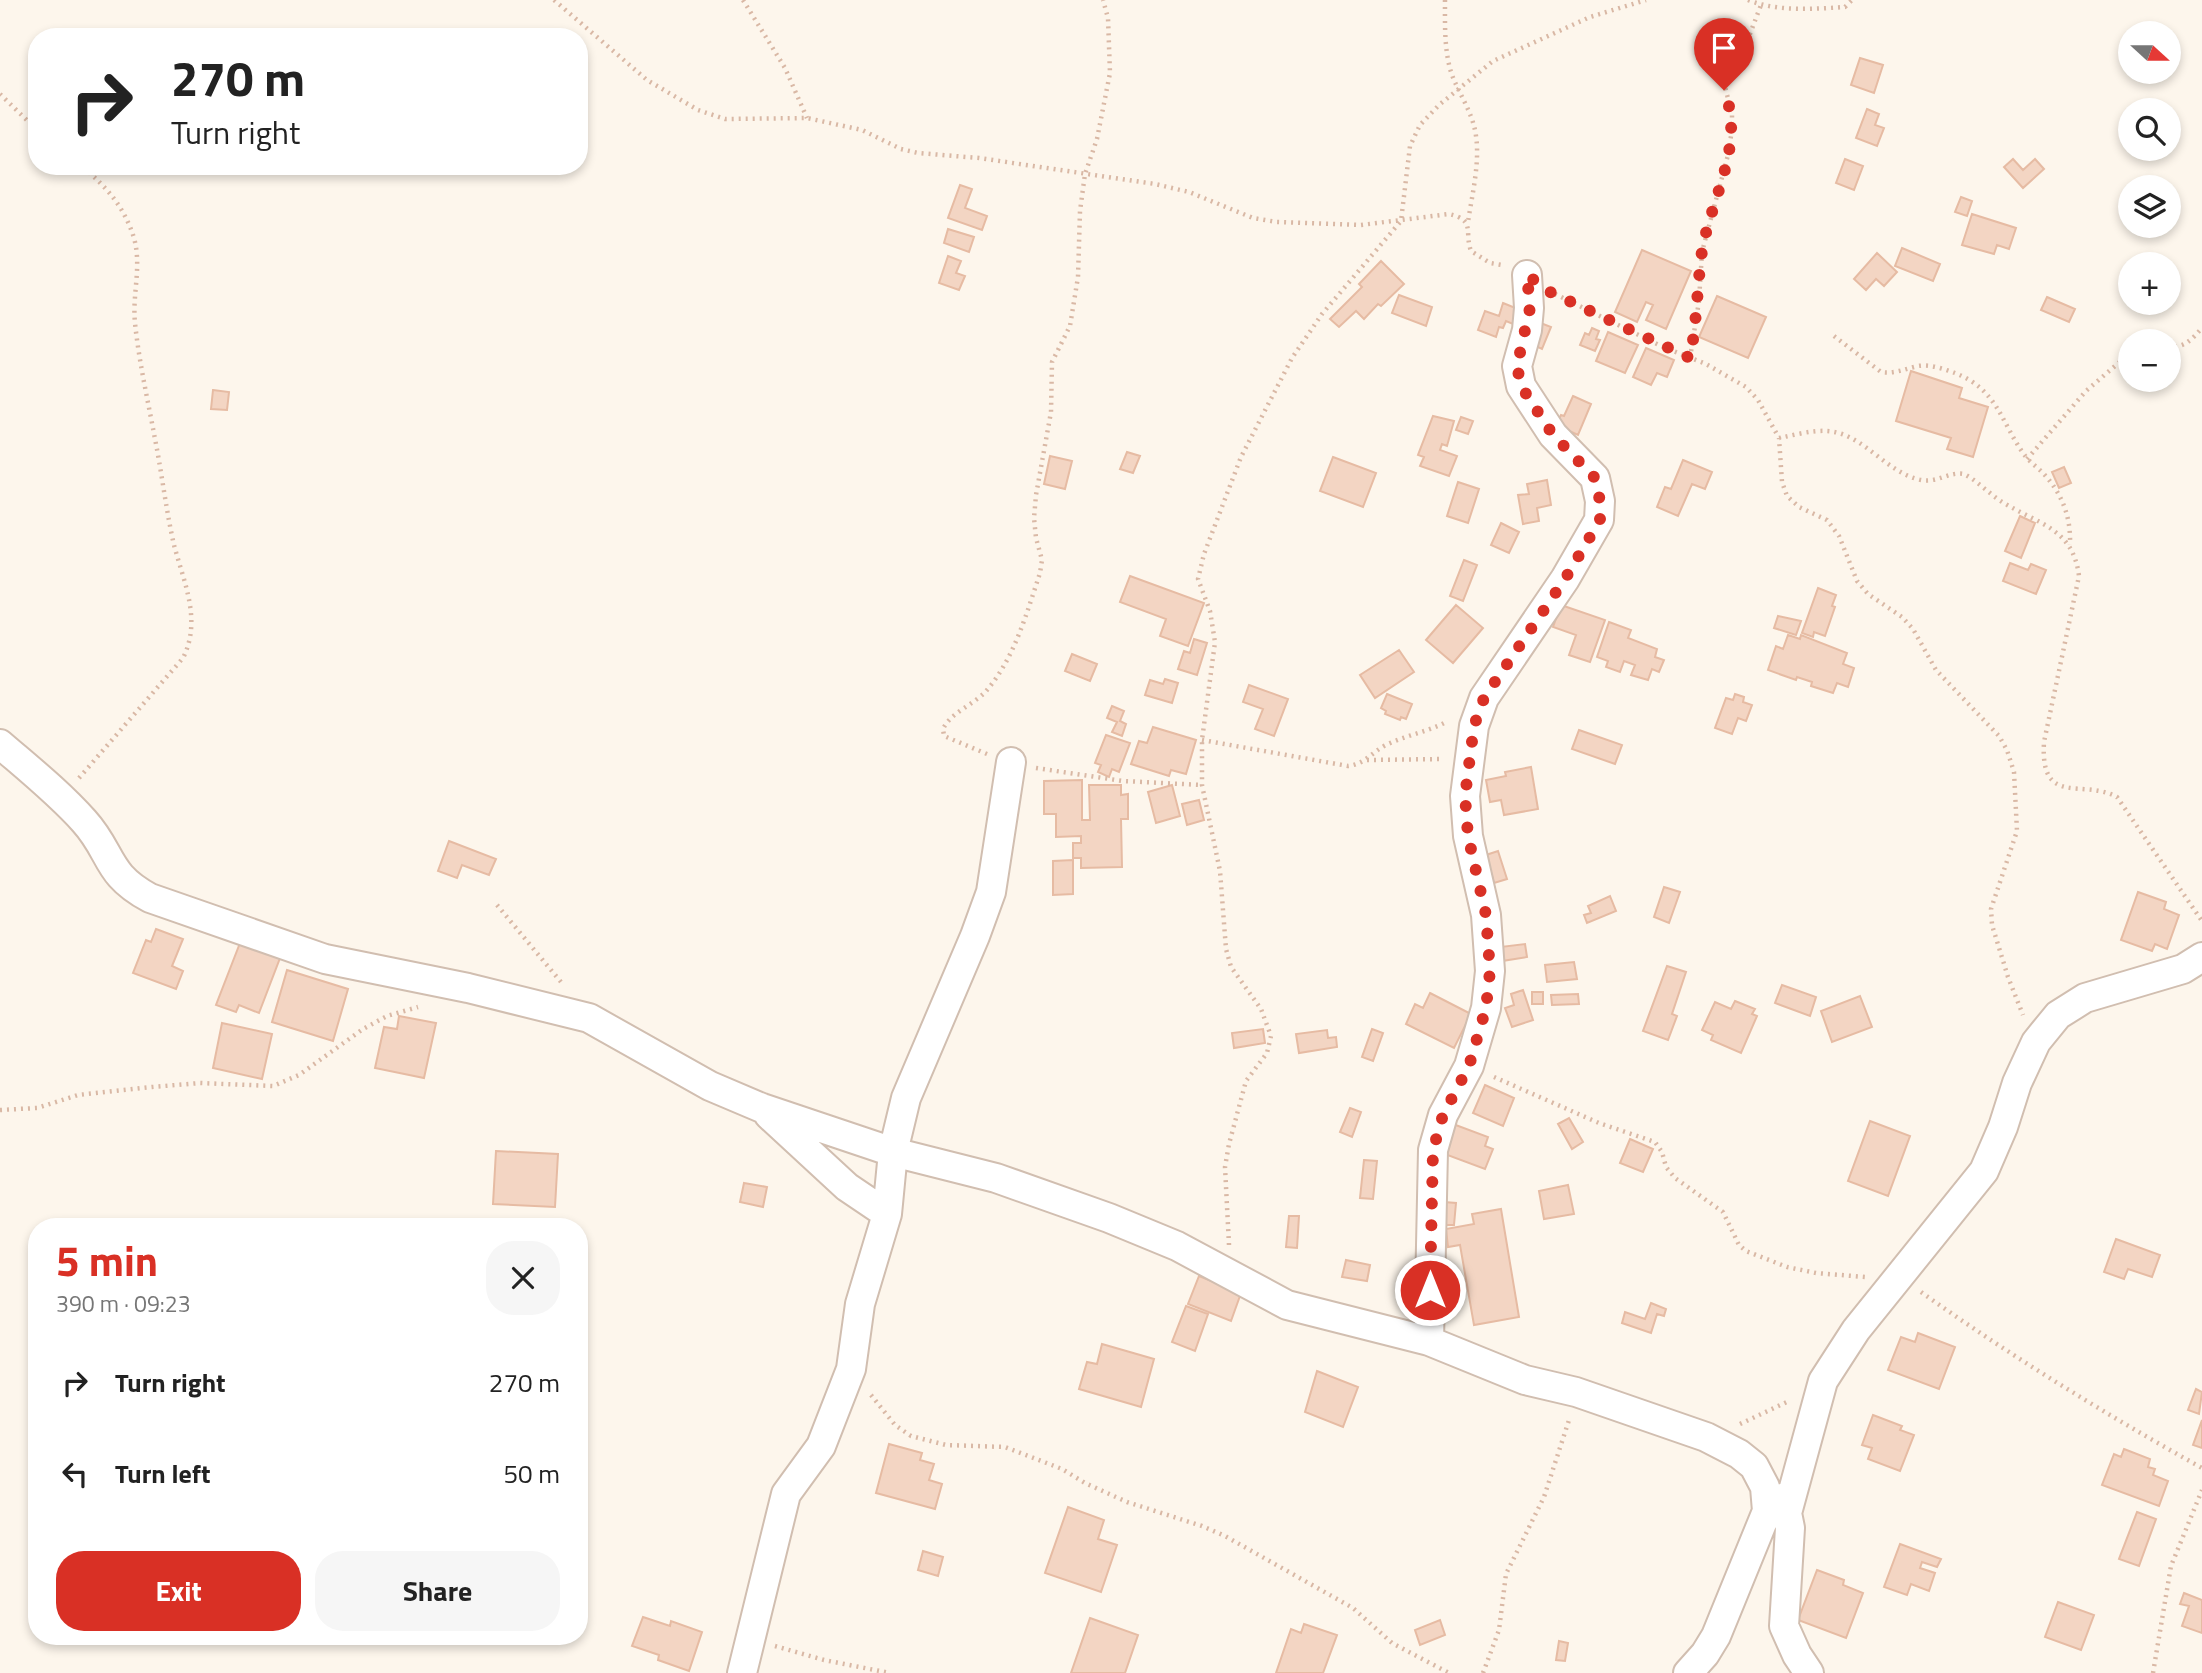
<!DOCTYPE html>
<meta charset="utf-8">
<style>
:root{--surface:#fff;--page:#f6f6f6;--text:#222;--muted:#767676;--accent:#d93025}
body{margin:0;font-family:"Titillium Web",sans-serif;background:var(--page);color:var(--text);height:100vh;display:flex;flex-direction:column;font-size:26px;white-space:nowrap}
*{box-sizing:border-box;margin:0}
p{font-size:23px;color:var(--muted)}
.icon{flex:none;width:38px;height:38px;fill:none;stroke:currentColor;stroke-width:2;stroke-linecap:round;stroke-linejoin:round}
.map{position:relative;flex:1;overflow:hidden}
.details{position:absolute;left:28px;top:1218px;width:560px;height:427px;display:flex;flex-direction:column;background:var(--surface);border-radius:28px;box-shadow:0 4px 10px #0003}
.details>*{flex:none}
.top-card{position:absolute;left:28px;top:28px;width:560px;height:147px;border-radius:28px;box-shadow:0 4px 10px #0003;background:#fff;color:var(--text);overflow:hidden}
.needle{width:46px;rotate:111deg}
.controls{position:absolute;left:2118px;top:21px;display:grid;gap:14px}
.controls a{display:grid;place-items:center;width:63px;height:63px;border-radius:50%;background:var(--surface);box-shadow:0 4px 10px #0003;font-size:35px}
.pin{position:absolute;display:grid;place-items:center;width:60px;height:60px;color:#fff;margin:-72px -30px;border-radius:50% 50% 50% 0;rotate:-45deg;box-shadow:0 0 7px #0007}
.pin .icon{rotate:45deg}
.me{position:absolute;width:77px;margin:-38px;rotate:0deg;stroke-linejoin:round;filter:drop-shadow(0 0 5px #0008)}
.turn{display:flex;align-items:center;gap:24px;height:147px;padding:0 28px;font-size:32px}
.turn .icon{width:91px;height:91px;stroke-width:2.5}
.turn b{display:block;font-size:49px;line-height:60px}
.round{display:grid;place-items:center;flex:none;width:74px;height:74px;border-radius:28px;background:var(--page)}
.summary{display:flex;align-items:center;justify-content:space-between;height:119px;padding:0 28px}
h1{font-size:42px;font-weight:700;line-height:52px;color:var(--accent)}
.primary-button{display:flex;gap:14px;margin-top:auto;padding:14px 28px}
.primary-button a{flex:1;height:80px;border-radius:28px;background:var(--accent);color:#fff;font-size:28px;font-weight:700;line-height:80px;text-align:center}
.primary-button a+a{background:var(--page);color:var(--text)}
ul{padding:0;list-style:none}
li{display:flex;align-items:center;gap:21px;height:91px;padding:0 28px}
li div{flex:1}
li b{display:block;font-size:26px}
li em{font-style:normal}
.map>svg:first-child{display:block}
.building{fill:#f3d5c3;stroke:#e6bba3;stroke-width:2}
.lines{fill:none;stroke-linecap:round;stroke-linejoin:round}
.street-casing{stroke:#d1beb0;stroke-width:32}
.path{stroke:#d9b8a5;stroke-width:4.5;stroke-dasharray:2 5;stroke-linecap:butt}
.street{stroke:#fff;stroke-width:28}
.route{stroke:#d93025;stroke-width:12;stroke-dasharray:0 21.6}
</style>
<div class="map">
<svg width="2202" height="1673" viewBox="0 0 2202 1673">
<rect width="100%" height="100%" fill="#fdf6ec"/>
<!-- building -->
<path class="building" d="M 1860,58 L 1883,65 L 1874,93 L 1851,85 Z
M 1867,109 L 1879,114 L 1875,125 L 1884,128 L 1877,146 L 1856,138 Z
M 1845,159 L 1863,166 L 1854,190 L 1836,183 Z
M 2013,159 L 2023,170 L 2035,159 L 2044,169 L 2023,188 L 2004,167 Z
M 960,185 L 972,189 L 965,208 L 987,216 L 982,230 L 948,218 Z
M 1961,197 L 1972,201 L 1967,216 L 1955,212 Z
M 1972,214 L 2016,228 L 2009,249 L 1997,245 L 1994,254 L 1962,245 Z
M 948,229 L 974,237 L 969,252 L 944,243 Z
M 1902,248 L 1940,264 L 1933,281 L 1895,266 Z
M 1642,250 L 1691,271 L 1666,329 L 1646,320 L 1653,305 L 1646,302 L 1637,322 L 1615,312 Z
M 1877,253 L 1897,272 L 1884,286 L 1876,279 L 1866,290 L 1854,279 Z
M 948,256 L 961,261 L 956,273 L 965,276 L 959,290 L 939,283 Z
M 1381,261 L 1404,284 L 1381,306 L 1378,304 L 1364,319 L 1356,311 L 1339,327 L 1330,319 L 1362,287 L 1359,284 Z
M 1399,295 L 1432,307 L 1426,326 L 1392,313 Z
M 1717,296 L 1766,317 L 1748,358 L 1699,337 Z
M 2047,297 L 2075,309 L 2069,322 L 2041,310 Z
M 1503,303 L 1518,309 L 1513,324 L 1506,321 L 1503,328 L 1499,327 L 1496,337 L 1478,330 L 1485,311 L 1499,316 Z
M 1538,322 L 1551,327 L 1542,349 L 1529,343 Z
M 1592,328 L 1599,331 L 1596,339 L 1600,340 L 1595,351 L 1580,345 L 1585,333 L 1589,335 Z
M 1608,332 L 1638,345 L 1625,373 L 1596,361 Z
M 1646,348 L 1674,360 L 1667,377 L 1657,373 L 1651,385 L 1633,377 Z
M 1911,371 L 1962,388 L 1959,398 L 1988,407 L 1973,457 L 1947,449 L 1951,438 L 1896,421 Z
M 213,390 L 229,392 L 227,410 L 211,409 Z
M 1573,396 L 1591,404 L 1578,435 L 1556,425 L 1561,415 L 1564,416 Z
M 1433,416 L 1454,421 L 1447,446 L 1442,444 L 1440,450 L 1457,456 L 1449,476 L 1420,466 L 1424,457 L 1418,455 Z
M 1461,417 L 1473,421 L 1468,434 L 1456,430 Z
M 1127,452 L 1140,456 L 1133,473 L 1120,469 Z
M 1050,456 L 1072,461 L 1065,489 L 1044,484 Z
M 1333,457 L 1376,473 L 1363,507 L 1320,491 Z
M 1683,460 L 1712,472 L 1705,489 L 1692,484 L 1678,516 L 1657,507 L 1665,487 L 1671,489 Z
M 2064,467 L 2071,483 L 2059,488 L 2052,472 Z
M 1547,480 L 1551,505 L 1537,508 L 1539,521 L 1523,524 L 1518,495 L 1529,494 L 1527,484 Z
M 1458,482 L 1479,489 L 1468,523 L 1447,516 Z
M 2020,516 L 2035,523 L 2021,558 L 2005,551 Z
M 1501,523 L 1519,532 L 1509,553 L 1491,545 Z
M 1464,560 L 1477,565 L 1463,601 L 1450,596 Z
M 2010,563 L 2028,570 L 2031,564 L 2046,570 L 2036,594 L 2003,581 Z
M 1130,576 L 1204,603 L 1188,646 L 1160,636 L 1166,619 L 1120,602 Z
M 1818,588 L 1836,595 L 1832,606 L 1835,607 L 1825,636 L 1814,632 L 1813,637 L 1802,633 Z
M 1456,605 L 1483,628 L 1453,663 L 1426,640 Z
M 1561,605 L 1605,620 L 1590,662 L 1569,655 L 1576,635 L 1553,627 Z
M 1778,616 L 1801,621 L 1796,635 L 1774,628 Z
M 1609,622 L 1631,630 L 1628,638 L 1657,649 L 1655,657 L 1664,660 L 1659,672 L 1652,669 L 1648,680 L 1631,675 L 1635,665 L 1624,661 L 1620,672 L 1606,667 L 1608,661 L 1597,657 Z
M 1788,635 L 1800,639 L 1801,635 L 1847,653 L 1843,664 L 1854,668 L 1848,687 L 1837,683 L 1833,693 L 1811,686 L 1812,682 L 1797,677 L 1796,680 L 1768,670 L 1776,646 L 1783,649 Z
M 1194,639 L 1207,643 L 1197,675 L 1178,669 L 1184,651 L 1190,653 Z
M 1399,650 L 1414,672 L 1375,698 L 1360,675 Z
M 1072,654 L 1097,664 L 1090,681 L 1065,671 Z
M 1165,679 L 1178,683 L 1172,703 L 1145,695 L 1150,680 L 1163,684 Z
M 1249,685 L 1288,699 L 1274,736 L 1255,729 L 1263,709 L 1243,702 Z
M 1387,694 L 1412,704 L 1406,719 L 1401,717 L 1400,720 L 1385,714 L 1386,711 L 1381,708 Z
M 1735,694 L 1744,697 L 1743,702 L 1752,705 L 1746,721 L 1738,718 L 1732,734 L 1715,728 L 1726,698 L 1733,700 Z
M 1112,706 L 1124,711 L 1120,721 L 1126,724 L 1122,736 L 1112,732 L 1117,722 L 1107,718 Z
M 1153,727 L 1196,740 L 1186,774 L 1171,770 L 1169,776 L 1131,764 L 1139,741 L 1147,743 Z
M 1579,730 L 1622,745 L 1615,764 L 1572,749 Z
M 1106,735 L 1130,743 L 1119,772 L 1112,769 L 1109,777 L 1098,772 L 1101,765 L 1095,763 Z
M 1531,767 L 1538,809 L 1504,815 L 1501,800 L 1490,802 L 1486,780 L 1506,776 L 1505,772 Z
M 1082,780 L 1082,820 L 1090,820 L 1089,785 L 1121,785 L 1121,795 L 1128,794 L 1128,819 L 1121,819 L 1122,867 L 1081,868 L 1081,858 L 1073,858 L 1073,843 L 1081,843 L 1081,836 L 1056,837 L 1056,814 L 1044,814 L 1044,781 Z
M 1172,785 L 1180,816 L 1156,823 L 1148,792 Z
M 1199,800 L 1204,820 L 1187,825 L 1182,804 Z
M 449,841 L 496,859 L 489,875 L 462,865 L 457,878 L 438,871 Z
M 1498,851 L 1507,879 L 1494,883 L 1486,855 Z
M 1073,860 L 1073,894 L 1053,895 L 1053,861 Z
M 1664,887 L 1680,892 L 1669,923 L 1654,917 Z
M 2138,892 L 2166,902 L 2164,909 L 2179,915 L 2167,949 L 2155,944 L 2152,951 L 2121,940 Z
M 1610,896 L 1616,911 L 1587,923 L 1584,915 L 1591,913 L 1588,906 Z
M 156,929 L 183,939 L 172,966 L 183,971 L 176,989 L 133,973 L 146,940 L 151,942 Z
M 240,943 L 280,958 L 259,1013 L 239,1005 L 236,1012 L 216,1005 Z
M 1525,944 L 1527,957 L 1502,961 L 1500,947 Z
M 1574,962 L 1577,979 L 1547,982 L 1545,965 Z
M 1667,966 L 1686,972 L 1672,1014 L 1677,1016 L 1668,1040 L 1643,1031 Z
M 287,970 L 348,989 L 333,1041 L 272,1022 Z
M 1782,985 L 1816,997 L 1810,1016 L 1775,1003 Z
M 1523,990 L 1533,1020 L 1512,1027 L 1505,1008 L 1514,1005 L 1511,994 Z
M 1532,992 L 1543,992 L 1543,1004 L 1532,1004 Z
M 1430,993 L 1471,1014 L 1454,1048 L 1406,1024 L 1415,1004 L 1423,1008 Z
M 1578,994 L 1579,1004 L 1552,1005 L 1551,995 Z
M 1860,996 L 1872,1027 L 1832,1042 L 1821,1011 Z
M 1735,1001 L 1755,1009 L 1752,1014 L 1757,1016 L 1741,1053 L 1711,1040 L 1713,1035 L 1702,1030 L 1715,1002 L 1731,1009 Z
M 399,1016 L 436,1023 L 424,1078 L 375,1068 L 384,1027 L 397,1029 Z
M 222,1023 L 272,1034 L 262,1079 L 213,1068 Z
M 1263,1029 L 1265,1043 L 1234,1048 L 1232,1033 Z
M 1372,1029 L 1383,1033 L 1373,1061 L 1362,1057 Z
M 1327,1030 L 1328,1038 L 1336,1037 L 1337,1047 L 1299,1053 L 1296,1034 Z
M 1485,1085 L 1514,1098 L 1503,1126 L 1473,1113 Z
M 1350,1108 L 1361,1112 L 1352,1137 L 1340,1132 Z
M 1569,1118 L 1583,1142 L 1572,1149 L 1558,1124 Z
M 1870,1121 L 1910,1136 L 1888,1196 L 1848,1181 Z
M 1453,1124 L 1488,1137 L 1485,1146 L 1493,1149 L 1485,1169 L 1442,1153 Z
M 1630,1139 L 1653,1149 L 1643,1172 L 1620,1163 Z
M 496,1151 L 558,1154 L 555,1207 L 493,1204 Z
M 1364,1160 L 1377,1161 L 1373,1199 L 1360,1198 Z
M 744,1183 L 767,1187 L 763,1207 L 740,1202 Z
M 1568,1185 L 1574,1214 L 1544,1219 L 1539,1191 Z
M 1444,1202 L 1456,1203 L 1454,1225 L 1443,1225 Z
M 1501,1209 L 1519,1317 L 1474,1325 L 1460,1245 L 1448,1247 L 1446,1229 L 1474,1224 L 1472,1214 Z
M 1289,1216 L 1299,1216 L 1297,1248 L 1286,1247 Z
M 2116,1239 L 2160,1255 L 2152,1277 L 2128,1269 L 2124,1279 L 2104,1272 Z
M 1346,1260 L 1370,1265 L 1367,1281 L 1342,1277 Z
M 1199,1276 L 1241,1293 L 1231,1321 L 1188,1304 Z
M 1651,1303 L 1666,1309 L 1664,1316 L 1657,1314 L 1651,1333 L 1622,1323 L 1625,1312 L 1645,1319 Z
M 1186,1306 L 1208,1314 L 1195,1351 L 1172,1342 Z
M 1918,1333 L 1955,1347 L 1939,1389 L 1888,1370 L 1901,1337 L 1915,1342 Z
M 1102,1344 L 1154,1359 L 1141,1407 L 1079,1389 L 1087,1362 L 1097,1364 Z
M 1317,1371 L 1358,1387 L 1343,1427 L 1305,1412 Z
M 2196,1389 L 2202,1392 L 2199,1414 L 2188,1410 Z
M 1873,1415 L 1902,1426 L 1900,1430 L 1914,1435 L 1900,1471 L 1868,1459 L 1872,1448 L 1862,1445 Z
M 2202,1420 L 2202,1448 L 2193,1445 Z
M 889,1444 L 922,1453 L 920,1460 L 934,1464 L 929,1480 L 942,1484 L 935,1509 L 876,1493 Z
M 2124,1449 L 2150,1459 L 2148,1467 L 2155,1469 L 2153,1475 L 2168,1481 L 2159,1506 L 2102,1485 L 2114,1454 L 2121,1457 Z
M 1068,1507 L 1104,1520 L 1098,1539 L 1117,1545 L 1101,1592 L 1045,1573 Z
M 2137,1512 L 2156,1519 L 2139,1566 L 2119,1559 Z
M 1900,1544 L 1941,1559 L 1937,1567 L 1922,1562 L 1920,1568 L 1935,1573 L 1929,1591 L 1911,1584 L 1907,1595 L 1884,1587 Z
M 923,1551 L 943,1557 L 938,1576 L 918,1570 Z
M 1817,1570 L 1844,1580 L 1843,1585 L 1863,1593 L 1846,1638 L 1798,1620 Z
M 2184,1593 L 2202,1600 L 2202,1633 L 2182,1626 L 2189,1606 L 2180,1604 Z
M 2058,1602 L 2094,1615 L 2081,1650 L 2045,1637 Z
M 643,1617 L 670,1626 L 671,1621 L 702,1632 L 689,1671 L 658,1660 L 659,1655 L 632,1646 Z
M 1090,1618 L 1138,1635 L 1125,1673 L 1071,1673 Z
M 1440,1620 L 1445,1635 L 1420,1645 L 1415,1630 Z
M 1304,1624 L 1337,1635 L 1323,1673 L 1276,1673 L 1291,1629 L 1301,1633 Z
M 1559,1641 L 1568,1643 L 1565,1661 L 1556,1660 Z"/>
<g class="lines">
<!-- street casing -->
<g class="street-casing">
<path id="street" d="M 0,744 C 29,769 59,793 84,821 C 113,853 105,874 150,898 L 325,959 L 468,988 L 589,1018 L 710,1086 L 762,1108 L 893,1152 L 996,1178 L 1109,1218 L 1177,1246 L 1287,1305 L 1429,1341 L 1525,1380 L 1576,1392 L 1706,1437 L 1739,1454 L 1754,1466 L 1765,1487 L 1767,1511 L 1716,1636 L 1705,1654 L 1688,1673
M 769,1115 L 847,1187 L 887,1214
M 1429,1341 L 1433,1150 L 1443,1115 L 1469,1066 L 1486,1008 L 1490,971 L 1486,915 L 1468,836 L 1465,796 L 1474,726 L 1484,698 L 1565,579 L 1599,520 L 1600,501 L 1595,478 L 1553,435 L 1521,386 L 1517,366 L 1527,330 L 1529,308 L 1527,275
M 1778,1498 L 1787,1513 L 1790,1528 L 1784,1626 L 1797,1655 L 1809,1673
M 1787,1513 L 1823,1381 L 1856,1330 L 1984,1171 L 2003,1127 L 2017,1083 L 2036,1042 L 2058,1015 L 2085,998 L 2183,969 L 2202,957
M 742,1673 L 786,1494 L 821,1446 L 851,1369 L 860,1304 L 887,1214 L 893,1152 L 906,1098 L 975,936 L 991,892 L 1011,762"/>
</g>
<!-- path -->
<path class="path" d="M 554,0 L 647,80 L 698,110 L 725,119 L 807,118 L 862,130 L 901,149 L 918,153 L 979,158 L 1155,184 L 1189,192 L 1253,218 L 1277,222 L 1361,225 L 1449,214 C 1476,220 1464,232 1471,251 L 1490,263 L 1502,265
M 743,0 L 785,68 L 807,118
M 1445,0 C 1445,25 1444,52 1452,75 C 1460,96 1473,113 1476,136 C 1480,163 1472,195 1468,222
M 1748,0 C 1778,12 1813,9 1845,7 L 1852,0
M 0,94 L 37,130
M 1555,294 L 1661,346 L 1706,364 L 1746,387 L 1758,400 L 1779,438 L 1782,482 L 1787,496 L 1799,507 L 1827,520 L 1839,536 L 1857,581 L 1868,594 L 1902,617 L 1913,629 L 1936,670 L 1999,736 L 2007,750 L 2014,772 L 2017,831 L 1991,909 L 1992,925 L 2008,977 L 2023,1015
M 1834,336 L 1881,372 C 1894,374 1905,369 1918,366 C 1930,364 1944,369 1955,373 C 1999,390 2001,424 2026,457 C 2031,463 2037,467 2042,472 C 2062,493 2071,516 2070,545
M 2168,346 C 2184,349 2192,339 2202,328
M 1690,358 L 1699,301 L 1702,252 L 1728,155 L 1732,130 L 1732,114 L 1724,83 L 1740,60 L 1761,5
M 1779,438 C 1794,435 1812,430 1827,431 C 1862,433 1884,470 1917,479 C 1936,485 1948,471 1964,474 C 1978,481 1990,495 2004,503 C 2038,524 2073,528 2079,576 L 2044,742 C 2040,808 2082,778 2117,797 L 2202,921
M 2027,459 L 2086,391 L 2130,353
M 1202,740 L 1348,766 C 1365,764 1372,752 1386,745 C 1406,735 1428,732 1448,721
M 987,754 L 944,736 L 943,729 C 951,712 974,705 987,690 C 1015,657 1027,612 1040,573 L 1042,560 L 1036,538 L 1034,518 L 1036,495 L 1051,412 L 1052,362 L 1070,326 L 1078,277 L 1080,211 L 1085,174 L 1097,139 L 1110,73 L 1108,18 L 1103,0
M 1367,760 L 1443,759
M 1036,768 L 1123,781 L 1202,785
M 79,778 L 183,658 C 202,620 184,583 174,545 C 166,510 162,474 155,439 C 148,401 139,362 135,323 C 132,294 142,267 134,238 C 124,206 107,188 82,166
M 497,905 L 561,982
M 1494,1077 L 1599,1123 L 1655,1142 L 1662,1152 L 1666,1167 L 1675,1178 L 1723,1212 L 1739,1245 L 1746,1251 L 1787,1267 L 1816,1273 L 1865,1277
M 0,1110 L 37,1108 L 78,1095 L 152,1087 L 200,1083 L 273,1086 L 299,1075 L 363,1029 L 387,1016 L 418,1007
M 1229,1245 L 1225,1167 L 1229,1144 L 1246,1081 L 1267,1053 L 1271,1036 L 1261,1009 L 1231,967 L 1226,949 L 1220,871 L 1202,785 L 1202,740 L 1215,642 L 1210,611 L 1198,579 L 1204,554 L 1241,457 L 1292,358 L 1322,314 L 1401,221 L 1410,146 L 1420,125 L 1439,105 L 1493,61 L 1590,17 L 1646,0
M 1921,1292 C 2011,1356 2105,1414 2202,1468
M 871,1395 L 895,1425 L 911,1436 L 946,1445 L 1005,1447 L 1062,1469 L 1085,1483 L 1127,1502 L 1202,1526 L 1225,1536 L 1353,1608 L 1392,1643 L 1449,1673
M 1740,1424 L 1789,1401
M 775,1646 L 824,1660 L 890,1673
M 1483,1673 L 1499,1630 L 1506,1574 L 1544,1497 L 1570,1417
M 2153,1673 L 2171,1566 L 2202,1490"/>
<!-- street -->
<use href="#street" class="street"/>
</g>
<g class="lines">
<!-- route -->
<path class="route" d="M 1430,1290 L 1433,1150 L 1443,1115 L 1469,1066 L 1486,1008 L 1490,971 L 1486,915 L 1468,836 L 1465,796 L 1474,726 L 1484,698 L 1565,579 L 1600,520 L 1600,501 L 1595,478 L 1553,435 L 1521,386 L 1517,366 L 1530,308 L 1527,275 L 1550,292 L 1690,358 C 1697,322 1697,287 1702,251 C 1711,198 1746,144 1724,90"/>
</g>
</svg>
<div class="controls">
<a><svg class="needle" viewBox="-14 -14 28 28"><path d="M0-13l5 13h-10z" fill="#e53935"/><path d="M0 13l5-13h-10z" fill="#767676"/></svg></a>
<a><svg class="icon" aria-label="search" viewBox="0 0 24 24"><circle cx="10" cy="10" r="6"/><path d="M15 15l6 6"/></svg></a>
<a><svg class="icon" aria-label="layers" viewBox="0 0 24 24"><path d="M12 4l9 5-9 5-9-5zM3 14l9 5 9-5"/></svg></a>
<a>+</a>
<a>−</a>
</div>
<div class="pin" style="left:1724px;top:90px;background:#d93025"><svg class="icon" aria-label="arrive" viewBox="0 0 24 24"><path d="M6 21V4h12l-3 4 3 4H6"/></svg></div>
<svg class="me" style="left:1430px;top:1290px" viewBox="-20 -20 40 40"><circle r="17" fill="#d93025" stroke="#fff" stroke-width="3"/><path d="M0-11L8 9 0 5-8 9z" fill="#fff"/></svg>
<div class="top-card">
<div class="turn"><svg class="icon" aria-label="right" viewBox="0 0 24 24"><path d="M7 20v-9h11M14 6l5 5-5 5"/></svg><div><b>270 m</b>Turn right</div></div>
</div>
<section class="details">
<div class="summary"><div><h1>5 min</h1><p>390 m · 09:23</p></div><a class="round"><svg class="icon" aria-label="close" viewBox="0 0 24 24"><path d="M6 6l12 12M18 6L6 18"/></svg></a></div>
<ul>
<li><svg class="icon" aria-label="right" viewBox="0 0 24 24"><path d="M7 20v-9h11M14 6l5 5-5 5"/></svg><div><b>Turn right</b></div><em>270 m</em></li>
<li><svg class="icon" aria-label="left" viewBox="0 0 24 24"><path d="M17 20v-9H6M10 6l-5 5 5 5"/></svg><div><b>Turn left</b></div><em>50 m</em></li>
</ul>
<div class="primary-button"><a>Exit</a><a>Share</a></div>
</section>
</div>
